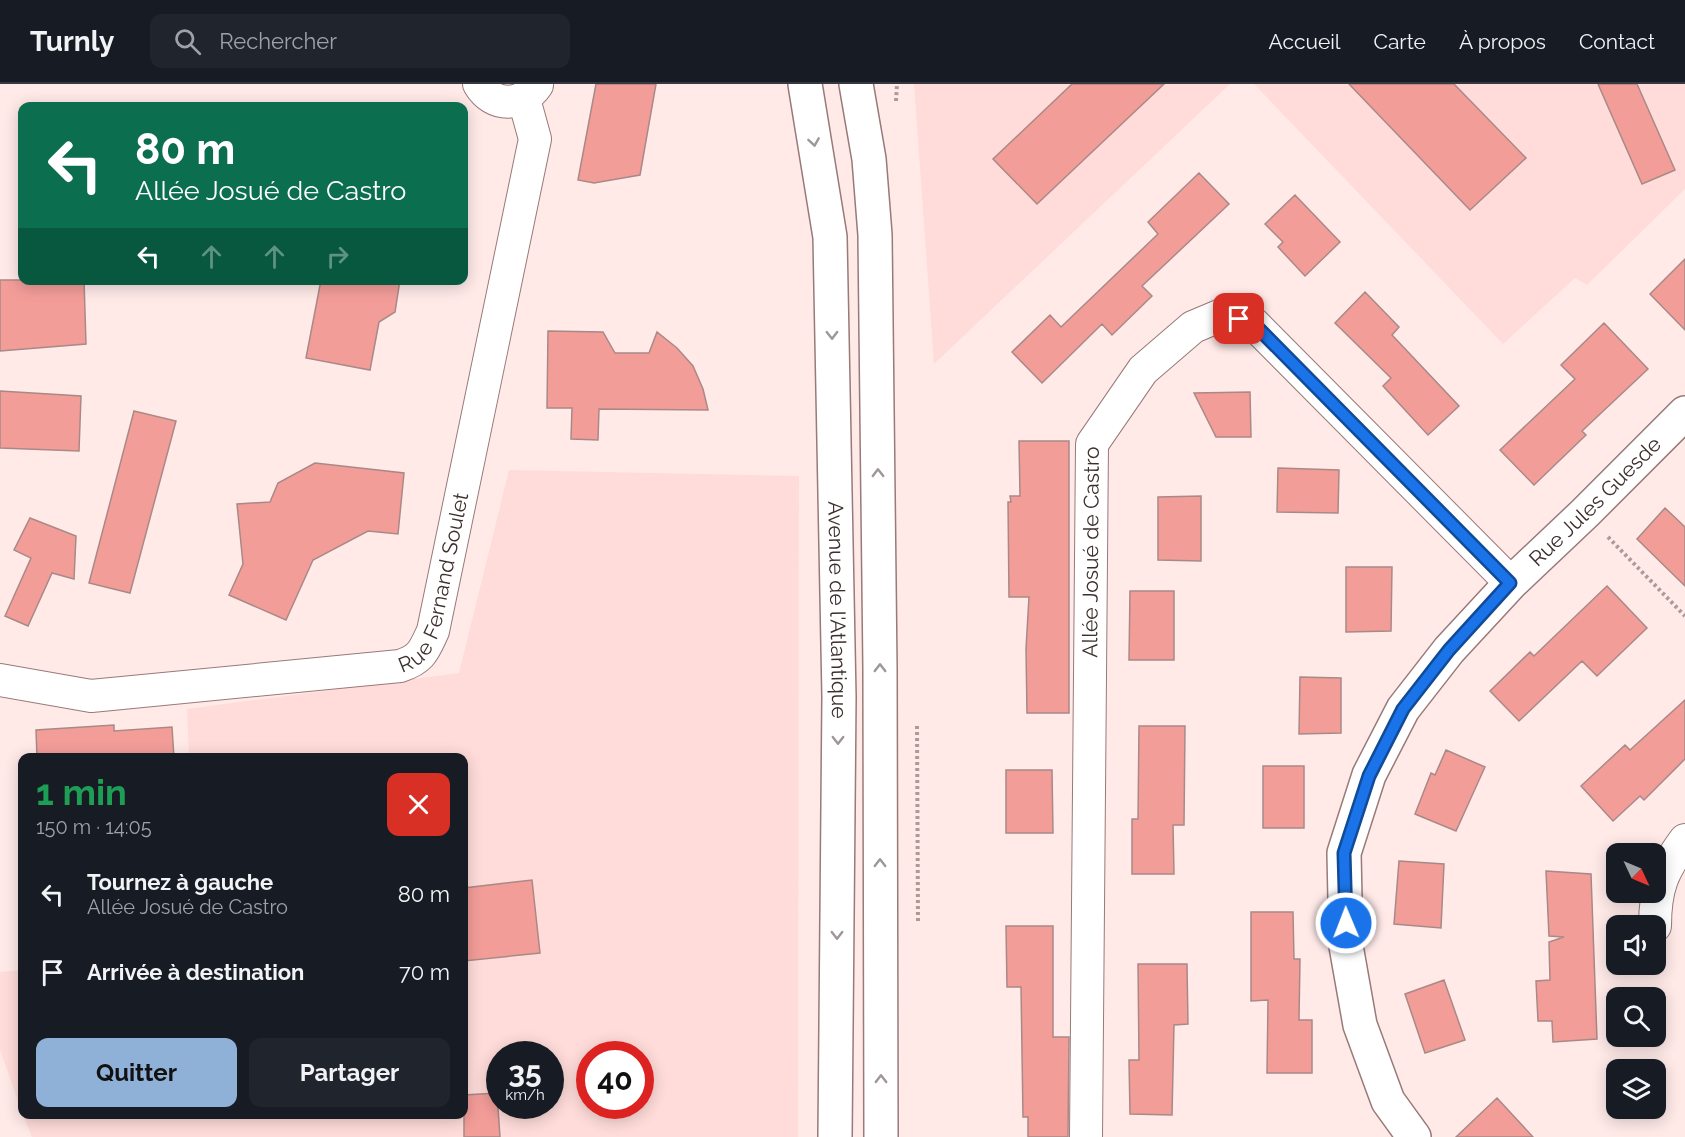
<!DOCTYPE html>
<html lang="fr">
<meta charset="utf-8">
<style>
:root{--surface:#171b24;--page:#20242c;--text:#f1f3f6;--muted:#9ea1a6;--line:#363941;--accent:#90b1d7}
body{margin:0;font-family:Raleway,sans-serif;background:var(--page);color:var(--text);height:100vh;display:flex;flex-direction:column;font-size:22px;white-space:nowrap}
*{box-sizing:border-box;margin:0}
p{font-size:20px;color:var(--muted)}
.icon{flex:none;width:33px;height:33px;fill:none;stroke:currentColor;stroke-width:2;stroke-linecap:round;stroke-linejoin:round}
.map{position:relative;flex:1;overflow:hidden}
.panel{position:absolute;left:18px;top:669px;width:450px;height:366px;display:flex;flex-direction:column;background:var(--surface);border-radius:12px;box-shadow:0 3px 15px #0003}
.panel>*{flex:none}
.guide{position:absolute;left:18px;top:18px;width:450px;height:183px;border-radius:12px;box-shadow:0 3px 15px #0003;background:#0b6e4f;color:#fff;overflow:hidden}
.needle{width:39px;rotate:134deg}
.controls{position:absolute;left:1606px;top:759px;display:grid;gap:12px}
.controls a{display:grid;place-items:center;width:60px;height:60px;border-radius:12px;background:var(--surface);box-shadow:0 3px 15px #0003;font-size:30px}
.speed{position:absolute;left:486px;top:957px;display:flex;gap:12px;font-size:30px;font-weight:700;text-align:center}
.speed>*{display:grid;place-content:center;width:78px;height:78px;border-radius:50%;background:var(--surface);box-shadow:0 3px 15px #0003;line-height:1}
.speed small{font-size:15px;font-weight:400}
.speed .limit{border:9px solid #d22;background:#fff;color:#111}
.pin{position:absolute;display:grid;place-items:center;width:51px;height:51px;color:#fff;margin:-26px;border-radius:12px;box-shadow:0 3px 9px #0006}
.me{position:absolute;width:66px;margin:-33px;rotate:359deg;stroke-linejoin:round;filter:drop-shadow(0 0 4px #0008)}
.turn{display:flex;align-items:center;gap:21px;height:126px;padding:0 18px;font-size:27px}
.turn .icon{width:78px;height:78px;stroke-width:2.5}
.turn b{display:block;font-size:42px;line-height:51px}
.lanes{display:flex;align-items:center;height:57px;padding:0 18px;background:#0003;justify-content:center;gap:30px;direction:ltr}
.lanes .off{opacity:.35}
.round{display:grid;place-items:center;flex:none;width:63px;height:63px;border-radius:12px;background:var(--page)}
.overview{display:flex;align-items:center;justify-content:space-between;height:102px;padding:0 18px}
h1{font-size:36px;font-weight:700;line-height:45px;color:#1e9e55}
.cta{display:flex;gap:12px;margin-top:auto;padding:12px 18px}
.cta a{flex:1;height:69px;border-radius:12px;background:var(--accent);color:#111;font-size:24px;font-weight:700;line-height:69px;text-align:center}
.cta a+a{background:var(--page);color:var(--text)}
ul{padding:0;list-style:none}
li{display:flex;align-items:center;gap:18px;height:78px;padding:0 18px}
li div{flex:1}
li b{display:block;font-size:22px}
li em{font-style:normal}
header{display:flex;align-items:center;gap:36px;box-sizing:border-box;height:84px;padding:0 30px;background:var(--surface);border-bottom:2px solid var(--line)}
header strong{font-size:28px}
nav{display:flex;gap:33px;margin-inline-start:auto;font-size:21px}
.search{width:420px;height:54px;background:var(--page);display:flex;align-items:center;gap:15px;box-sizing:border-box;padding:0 21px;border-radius:12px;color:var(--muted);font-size:22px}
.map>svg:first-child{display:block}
.built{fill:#ffdcd9;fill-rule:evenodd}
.building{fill:#f39d99;stroke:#a98987;stroke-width:1.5}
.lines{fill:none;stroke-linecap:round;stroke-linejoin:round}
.minor-casing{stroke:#987a78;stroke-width:34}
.tertiary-casing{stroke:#987a78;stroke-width:36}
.primary-casing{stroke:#987a78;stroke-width:36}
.path{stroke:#ac9a99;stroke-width:4;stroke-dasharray:3 3;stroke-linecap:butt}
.minor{stroke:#fff;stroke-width:32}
.tertiary{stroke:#fff;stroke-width:33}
.primary{stroke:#fff;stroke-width:33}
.oneway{stroke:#9e9796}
.route-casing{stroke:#114b97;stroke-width:15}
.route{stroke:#1a73e8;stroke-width:10}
.labels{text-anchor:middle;stroke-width:4.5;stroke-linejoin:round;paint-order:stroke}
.street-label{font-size:21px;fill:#3c2f2e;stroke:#ffeae8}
</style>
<header>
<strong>Turnly</strong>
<div class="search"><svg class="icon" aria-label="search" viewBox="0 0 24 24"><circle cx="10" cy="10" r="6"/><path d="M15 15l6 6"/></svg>Rechercher</div>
<nav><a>Accueil</a><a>Carte</a><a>À propos</a><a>Contact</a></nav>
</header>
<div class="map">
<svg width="1685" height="1053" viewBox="0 0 1685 1053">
<rect width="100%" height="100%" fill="#ffeae8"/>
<!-- built -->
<path class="built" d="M 914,0 L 1230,0 L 934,280 Z
M 1254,0 L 1685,0 L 1685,105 L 1587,201 L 1575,194 L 1503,260 Z
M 509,386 L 799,392 L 798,1053 L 32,1053 L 23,1031 L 464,1030 L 464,674 L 189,673 L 187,625 L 459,589 ZM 500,970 L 550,970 L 550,1022 L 500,1022 ZM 590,970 L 640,970 L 640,1022 L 590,1022 Z
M 22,886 L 22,1028 L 0,966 L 0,888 Z"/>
<!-- building -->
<path class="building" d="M 596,0 L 656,0 L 640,91 L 594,99 L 578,96 Z
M 1072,0 L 1164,0 L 1037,120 L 993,75 Z
M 1349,0 L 1454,0 L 1526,74 L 1470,126 Z
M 1598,0 L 1637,0 L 1675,86 L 1642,100 Z
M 1199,89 L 1229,120 L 1142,202 L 1152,212 L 1112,251 L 1102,240 L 1042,299 L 1012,268 L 1050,231 L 1061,243 L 1158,150 L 1148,138 Z
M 1295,111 L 1340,158 L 1305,192 L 1278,163 L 1283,158 L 1265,140 Z
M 1685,175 L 1685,246 L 1650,210 Z
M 0,196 L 84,196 L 86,260 L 0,267 Z
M 321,196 L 400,196 L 395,228 L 379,238 L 370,286 L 306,274 Z
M 1365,208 L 1399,243 L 1392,251 L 1459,322 L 1428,351 L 1383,302 L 1391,294 L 1335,239 Z
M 1604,239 L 1648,285 L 1582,347 L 1586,351 L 1534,401 L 1500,366 L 1575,295 L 1561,281 Z
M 548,247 L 603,248 L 615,269 L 649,269 L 657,248 L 677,264 L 693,282 L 703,305 L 708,326 L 599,325 L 598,356 L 571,355 L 572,324 L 547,324 Z
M 0,307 L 81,312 L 79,367 L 0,364 Z
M 1250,308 L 1251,353 L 1216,353 L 1194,309 Z
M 134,327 L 176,337 L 130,509 L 89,499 Z
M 1019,357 L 1069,357 L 1069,629 L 1027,629 L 1026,565 L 1029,513 L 1009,513 L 1008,418 L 1011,418 L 1010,412 L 1020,412 Z
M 315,379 L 404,389 L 398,450 L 368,447 L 313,476 L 286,536 L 229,511 L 243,480 L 237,420 L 270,418 L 278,399 Z
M 1278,384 L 1339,386 L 1338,429 L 1277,428 Z
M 1201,412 L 1201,477 L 1158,476 L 1158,413 Z
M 1665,424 L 1685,443 L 1685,502 L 1637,455 Z
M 30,434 L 76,452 L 74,495 L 52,489 L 28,542 L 5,532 L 31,474 L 14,466 Z
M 1346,483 L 1392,483 L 1391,547 L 1346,548 Z
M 1607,502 L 1647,544 L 1597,592 L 1582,577 L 1519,637 L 1490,607 L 1530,568 L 1534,572 Z
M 1130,507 L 1174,507 L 1174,576 L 1129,576 Z
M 1300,593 L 1341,594 L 1341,649 L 1299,650 Z
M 1685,616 L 1685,675 L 1644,716 L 1640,712 L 1613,737 L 1581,702 L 1625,661 L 1630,666 Z
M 114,641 L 114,647 L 172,643 L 174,674 L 37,674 L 36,646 Z
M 1139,642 L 1185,642 L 1184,741 L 1173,741 L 1174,790 L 1132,790 L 1132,735 L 1138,735 Z
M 1446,666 L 1485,683 L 1456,747 L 1415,730 L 1431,689 L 1435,691 Z
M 1263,682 L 1304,682 L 1304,744 L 1263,744 Z
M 1006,686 L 1052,686 L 1053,749 L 1006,749 Z
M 1399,777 L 1444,780 L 1441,844 L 1394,840 Z
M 1546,787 L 1591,790 L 1597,955 L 1553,958 L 1552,937 L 1538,937 L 1536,897 L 1550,896 L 1549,858 L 1564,853 L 1549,852 Z
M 532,796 L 540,869 L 464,877 L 464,804 Z
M 1251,828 L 1293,828 L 1294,875 L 1300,875 L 1299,936 L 1312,936 L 1312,989 L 1267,989 L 1268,916 L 1251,917 Z
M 1006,842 L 1053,842 L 1053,953 L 1069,953 L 1068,1053 L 1028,1053 L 1028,1033 L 1023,1033 L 1021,903 L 1007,903 Z
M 1138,880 L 1187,880 L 1188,940 L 1174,941 L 1172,1031 L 1130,1030 L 1129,976 L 1139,976 Z
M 1444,896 L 1465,956 L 1425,969 L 1405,910 Z
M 497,1009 L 500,1053 L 464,1053 L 464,1011 Z
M 1497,1014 L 1533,1053 L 1456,1053 Z"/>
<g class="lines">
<!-- minor casing -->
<g class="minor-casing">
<g id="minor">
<path d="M 479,0 C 493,24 522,23 537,1"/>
<path id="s1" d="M 0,596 L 91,612 L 400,582 C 422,575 424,566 433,547 L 535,55 L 524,15"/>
<path d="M 1655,842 C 1655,803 1663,786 1685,756"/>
<path id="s2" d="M 1086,1053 L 1092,360 L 1143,286 L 1193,243 L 1224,230 L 1254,240 L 1511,499"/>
</g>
</g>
<!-- tertiary casing -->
<g class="tertiary-casing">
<g id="tertiary">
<path id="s3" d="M 1414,1053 L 1388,1017 L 1360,941 L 1346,862 L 1344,769 L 1369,691 L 1403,625 L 1449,566 L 1511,499 L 1585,429 L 1685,329"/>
</g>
</g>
<!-- primary casing -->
<g class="primary-casing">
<g id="primary">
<path id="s4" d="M 805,0 L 830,153 L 839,613 L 835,1053"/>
<path d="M 856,0 L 869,75 L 875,151 L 880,585 L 881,1053"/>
</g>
</g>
<!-- path -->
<path class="path" d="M 896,17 L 897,0
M 1608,453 L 1685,532
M 917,642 L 918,839"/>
<!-- minor -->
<use href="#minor" class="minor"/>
<!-- tertiary -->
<use href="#tertiary" class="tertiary"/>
<!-- primary -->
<use href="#primary" class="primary"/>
</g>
<!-- one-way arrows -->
<defs><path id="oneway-chevron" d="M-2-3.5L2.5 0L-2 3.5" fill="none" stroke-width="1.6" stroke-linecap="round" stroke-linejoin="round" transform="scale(1.5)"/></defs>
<g class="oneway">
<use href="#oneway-chevron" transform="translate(814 58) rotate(81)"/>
<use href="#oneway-chevron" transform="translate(832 251) rotate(89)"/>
<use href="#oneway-chevron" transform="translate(878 389) rotate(-91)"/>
<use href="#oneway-chevron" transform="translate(880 584) rotate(-90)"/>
<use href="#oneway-chevron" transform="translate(838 656) rotate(90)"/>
<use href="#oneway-chevron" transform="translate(880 779) rotate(-90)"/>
<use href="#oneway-chevron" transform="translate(837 851) rotate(90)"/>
<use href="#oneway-chevron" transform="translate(881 995) rotate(-90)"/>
</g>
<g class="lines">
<!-- route casing -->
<g class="route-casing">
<path id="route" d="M 1239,235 L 1254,240 L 1510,499 L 1449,566 L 1403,625 L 1369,692 L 1344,769 L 1346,839"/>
</g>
<!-- route -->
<use href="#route" class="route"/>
</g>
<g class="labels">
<!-- street labels -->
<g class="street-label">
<text dy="7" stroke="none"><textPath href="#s3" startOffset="738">Rue Jules Guesde</textPath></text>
<text dy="7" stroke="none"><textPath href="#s2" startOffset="585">Allée Josué de Castro</textPath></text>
<text dy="7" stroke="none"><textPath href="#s1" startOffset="498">Rue Fernand Soulet</textPath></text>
<text dy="7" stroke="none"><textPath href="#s4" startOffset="528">Avenue de l'Atlantique</textPath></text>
</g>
</g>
</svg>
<div class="controls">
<a><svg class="needle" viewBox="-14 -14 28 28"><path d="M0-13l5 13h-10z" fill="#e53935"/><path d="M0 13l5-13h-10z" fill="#9ea1a6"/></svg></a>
<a><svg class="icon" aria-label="sound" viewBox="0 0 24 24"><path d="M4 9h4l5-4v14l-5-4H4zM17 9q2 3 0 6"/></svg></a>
<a><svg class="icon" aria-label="search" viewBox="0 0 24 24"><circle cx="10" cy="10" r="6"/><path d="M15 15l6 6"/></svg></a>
<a><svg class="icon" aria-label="layers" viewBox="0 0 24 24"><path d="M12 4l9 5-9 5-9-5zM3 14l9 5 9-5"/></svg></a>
</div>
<div class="speed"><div>35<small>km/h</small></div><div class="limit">40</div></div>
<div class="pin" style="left:1239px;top:235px;background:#d93025"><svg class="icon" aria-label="arrive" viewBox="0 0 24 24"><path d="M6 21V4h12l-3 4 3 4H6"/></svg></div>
<svg class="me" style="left:1346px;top:839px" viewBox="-20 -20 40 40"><circle r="17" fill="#1a73e8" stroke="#fff" stroke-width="3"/><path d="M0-11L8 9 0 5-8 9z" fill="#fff"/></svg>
<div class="guide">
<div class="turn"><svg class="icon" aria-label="left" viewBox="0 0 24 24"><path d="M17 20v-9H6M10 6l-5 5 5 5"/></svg><div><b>80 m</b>Allée Josué de Castro</div></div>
<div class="lanes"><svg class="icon" aria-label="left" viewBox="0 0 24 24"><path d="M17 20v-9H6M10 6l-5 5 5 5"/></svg><svg class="icon off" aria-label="ahead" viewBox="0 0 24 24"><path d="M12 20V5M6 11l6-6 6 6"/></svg><svg class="icon off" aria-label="ahead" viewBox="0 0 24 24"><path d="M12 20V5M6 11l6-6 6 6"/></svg><svg class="icon off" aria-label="right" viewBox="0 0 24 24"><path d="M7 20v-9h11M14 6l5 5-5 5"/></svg></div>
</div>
<section class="panel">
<div class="overview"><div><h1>1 min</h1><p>150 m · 14:05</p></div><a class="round" style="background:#d93025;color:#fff"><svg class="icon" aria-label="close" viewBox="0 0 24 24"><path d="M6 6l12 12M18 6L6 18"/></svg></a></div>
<ul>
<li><svg class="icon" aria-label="left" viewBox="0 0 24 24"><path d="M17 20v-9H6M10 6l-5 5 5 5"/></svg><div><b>Tournez à gauche</b><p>Allée Josué de Castro</p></div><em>80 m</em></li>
<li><svg class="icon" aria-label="arrive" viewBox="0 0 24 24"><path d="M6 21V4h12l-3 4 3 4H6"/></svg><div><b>Arrivée à destination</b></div><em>70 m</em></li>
</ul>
<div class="cta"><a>Quitter</a><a>Partager</a></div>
</section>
</div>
